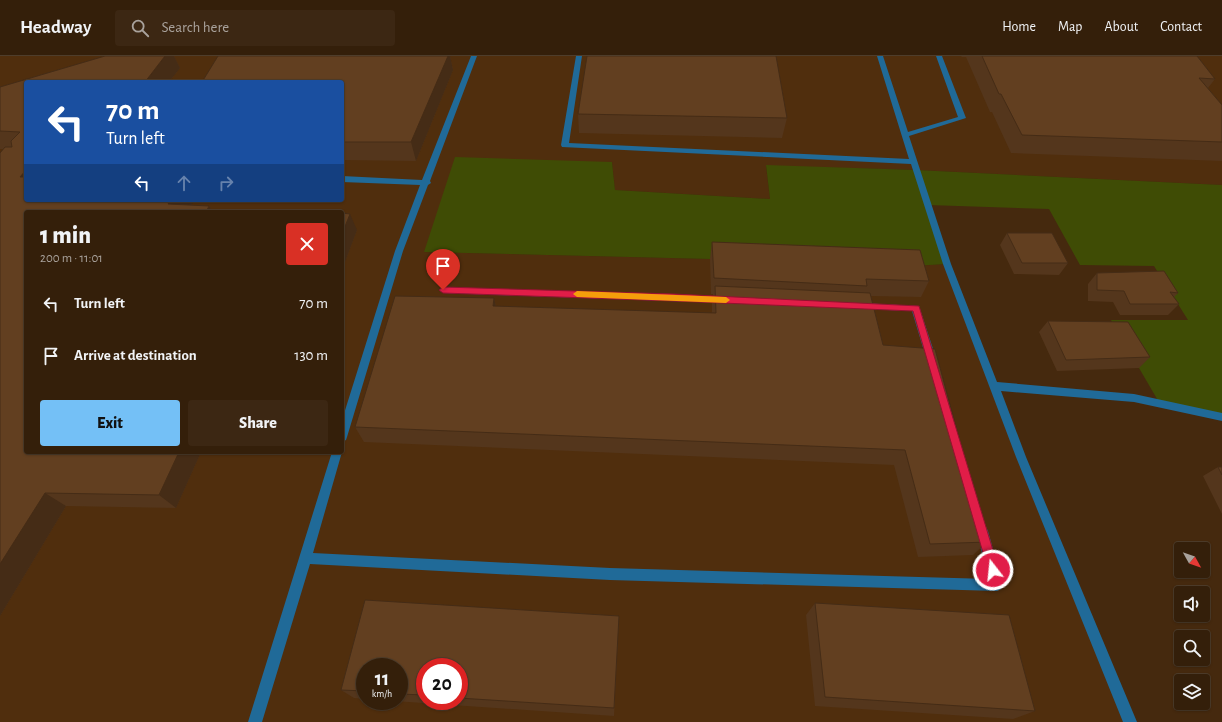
<!DOCTYPE html>
<meta charset="utf-8">
<style>
:root{--surface:#341f0a;--page:#3c2713;--text:#f1f3f6;--muted:#a9a29c;--line:#4e3d2b;--accent:#74c0f6}
body{margin:0;font-family:"Alegreya Sans",sans-serif;background:var(--page);color:var(--text);height:100vh;display:flex;flex-direction:column;font-size:15px;white-space:nowrap}
*{box-sizing:border-box;margin:0}
p{font-size:13px;color:var(--muted)}
.icon{flex:none;width:22px;height:22px;fill:none;stroke:currentColor;stroke-width:2;stroke-linecap:round;stroke-linejoin:round}
.map{position:relative;flex:1;overflow:hidden}
.details{position:absolute;left:24px;top:154px;width:320px;height:244px;display:flex;flex-direction:column;background:var(--surface);border-radius:4px;box-shadow:0 1px 3px #0004,0 0 0 1px var(--line)}
.details>*{flex:none}
.top-card{position:absolute;left:24px;top:24px;width:320px;height:122px;border-radius:4px;box-shadow:0 1px 3px #0004,0 0 0 1px var(--line);background:#1a4fa0;color:#fff;overflow:hidden}
.needle{width:26px;rotate:130deg}
.controls{position:absolute;left:1174px;top:486px;display:grid;gap:8px}
.controls a{display:grid;place-items:center;width:36px;height:36px;border-radius:4px;background:var(--surface);box-shadow:0 1px 3px #0004,0 0 0 1px var(--line);font-size:20px}
.speed{position:absolute;left:356px;top:602px;display:flex;gap:8px;font-size:20px;font-weight:700;text-align:center}
.speed>*{display:grid;place-content:center;width:52px;height:52px;border-radius:50%;background:var(--surface);box-shadow:0 1px 3px #0004,0 0 0 1px var(--line);line-height:1}
.speed small{font-size:10px;font-weight:400}
.speed .limit{border:6px solid #d22;background:#fff;color:#111}
.pin{position:absolute;display:grid;place-items:center;width:34px;height:34px;color:#fff;margin:-41px -17px;border-radius:50% 50% 50% 0;rotate:-45deg;box-shadow:0 0 4px #0007}
.pin .icon{rotate:45deg}
.me{position:absolute;width:44px;margin:-22px;rotate:344deg;stroke-linejoin:round;filter:drop-shadow(0 0 3px #0008)}
.turn{display:flex;align-items:center;gap:14px;height:84px;padding:0 16px;font-size:18px}
.turn .icon{width:52px;height:52px;stroke-width:2.5}
.turn b{display:block;font-size:28px;line-height:34px}
.lanes{display:flex;align-items:center;height:38px;padding:0 16px;background:#0003;justify-content:center;gap:20px;direction:ltr}
.lanes .off{opacity:.35}
.round{display:grid;place-items:center;flex:none;width:42px;height:42px;border-radius:4px;background:var(--page)}
.overview{display:flex;align-items:center;justify-content:space-between;height:68px;padding:0 16px}
h1{font-size:24px;font-weight:800;line-height:30px}
.button{display:flex;gap:8px;margin-top:auto;padding:8px 16px}
.button a{flex:1;height:46px;border-radius:4px;background:var(--accent);color:#111;font-size:16px;font-weight:800;line-height:46px;text-align:center}
.button a+a{background:var(--page);color:var(--text)}
ul{padding:0;list-style:none}
li{display:flex;align-items:center;gap:12px;height:52px;padding:0 16px}
li div{flex:1}
li b{display:block;font-size:15px}
li em{font-style:normal}
header{display:flex;align-items:center;gap:24px;box-sizing:border-box;height:56px;padding:0 20px;background:var(--surface);border-bottom:1px solid var(--line)}
header strong{font-size:19px}
nav{display:flex;gap:22px;margin-inline-start:auto;font-size:14px}
.search{width:280px;height:36px;background:var(--page);display:flex;align-items:center;gap:10px;box-sizing:border-box;padding:0 14px;border-radius:4px;color:var(--muted);font-size:15px}
.map>svg:first-child{display:block}
.built{fill:#502e0d;fill-rule:evenodd}
.green{fill:#3f4c05}
.lines{fill:none;stroke-linecap:round;stroke-linejoin:round}
.minor{fill:#206a98;fill-rule:evenodd}
.wall{fill:#54361c;fill-rule:evenodd}
.shaded-wall{fill:#452c16}
.building{fill:#623f20;stroke:#452c16}
.route{fill:#e11d48;stroke:#92132f}
.slow{fill:#f59e0b}
</style>
<header>
<strong>Headway</strong>
<div class="search"><svg class="icon" aria-label="search" viewBox="0 0 24 24"><circle cx="10" cy="10" r="6"/><path d="M15 15l6 6"/></svg>Search here</div>
<nav><a>Home</a><a>Map</a><a>About</a><a>Contact</a></nav>
</header>
<div class="map">
<svg width="1222" height="666" viewBox="0 0 1222 666">
<rect width="100%" height="100%" fill="#45290e"/>
<!-- built -->
<path class="built" d="M 0,0 L 1222,0 L 1222,129 L 916,114 L 766,110 L 770,143 L 615,134 L 612,106 L 424,196 L 710,203 L 912,210 L 947,208 L 1130,666 L 0,666 ZM 26,26 L 342,26 L 342,144 L 26,144 ZM 26,156 L 342,156 L 342,396 L 26,396 ZM 365,611 L 399,611 L 399,645 L 365,645 ZM 425,611 L 459,611 L 459,645 L 425,645 Z"/>
<!-- green -->
<path class="green" d="M 455,101 L 612,106 L 615,134 L 770,143 L 766,109 L 916,114 L 1222,129 L 1222,361 L 1160,348 L 1111,264 L 1188,264 L 1154,210 L 1080,209 L 1049,153 L 928,149 L 947,208 L 912,210 L 710,203 L 424,196 Z"/>
<g class="lines">
<!-- minor -->
<path class="minor" d="M 471,0 L 477,0 L 430,125 L 431,127 L 428,129 L 403,195 L 347,381 L 346,384 L 342,386 L 342,364 L 395,195 L 420,129 L 342,126 L 342,120 L 422,124 Z
M 576,0 L 582,0 L 569,87 L 909,103 L 877,0 L 883,0 L 908,76 L 958,61 L 936,0 L 942,0 L 966,62 L 909,80 L 951,208 L 997,326 L 1134,338 L 1222,357 L 1222,365 L 1134,346 L 1001,335 L 1026,401 L 1137,666 L 1123,666 L 1016,401 L 943,208 L 911,108 L 562,91 L 561,89 Z
M 443,231 L 725,241 L 730,244 L 725,247 L 443,237 L 439,234 Z
M 861,247 L 919,250 L 937,305 L 935,308 L 929,308 L 927,305 L 912,255 L 861,253 L 856,250 Z
M 342,395 L 342,396 L 313,497 L 610,512 L 989,523 L 976,475 L 978,471 L 982,470 L 986,471 L 988,475 L 1003,529 L 1001,533 L 997,535 L 610,524 L 310,508 L 262,666 L 248,666 L 332,396 Z"/>
</g>
<!-- wall -->
<path class="wall" d="M 105,0 L 174,0 L 180,12 L 169,26 L 26,26 L 26,144 L 194,144 L 191,149 L 209,150 L 213,156 L 26,156 L 26,396 L 201,396 L 176,452 L 66,450 L 0,560 L 0,97 L 3,93 L 0,93 L 0,31 Z
M 218,0 L 450,0 L 453,14 L 416,105 L 342,104 L 342,26 Z
M 961,0 L 1197,0 L 1215,23 L 1208,32 L 1222,49 L 1222,105 L 1011,97 L 992,56 L 990,56 L 966,1 L 962,1 Z
M 578,58 L 787,62 L 782,82 L 579,77 Z
M 342,157 L 357,174 L 345,206 L 342,205 Z
M 1007,177 L 1068,207 L 1059,219 L 1014,218 L 1000,189 Z
M 712,186 L 929,225 L 921,241 L 871,240 L 883,289 L 987,486 L 973,499 L 918,501 L 894,409 L 364,386 L 355,371 L 494,242 L 496,250 L 712,257 L 712,247 L 713,238 L 711,238 L 710,203 Z
M 1097,217 L 1178,237 L 1174,241 L 1179,248 L 1168,259 L 1120,259 L 1113,246 L 1088,245 L 1088,228 Z
M 1048,265 L 1150,301 L 1139,312 L 1057,315 L 1039,276 Z
M 1218,411 L 1222,411 L 1222,458 L 1203,420 Z
M 365,544 L 619,560 L 614,660 L 394,645 L 399,645 L 399,611 L 365,611 L 365,643 L 354,642 L 341,634 ZM 425,611 L 459,611 L 459,645 L 425,645 Z
M 815,547 L 1035,655 L 1013,663 L 815,650 L 806,559 Z"/>
<!-- shaded-wall -->
<path class="shaded-wall" d="M 165,0 L 174,0 L 180,12 L 169,26 L 145,26 Z
M 448,0 L 450,0 L 453,14 L 416,105 L 411,86 Z
M 26,114 L 26,128 L 20,121 Z
M 171,144 L 194,144 L 187,156 L 168,148 Z
M 209,150 L 213,156 L 206,156 Z
M 350,158 L 357,174 L 345,206 L 342,199 L 342,178 Z
M 494,242 L 498,260 L 493,250 Z
M 179,396 L 201,396 L 176,452 L 159,439 Z
M 45,437 L 66,450 L 0,560 L 0,508 Z"/>
<!-- building -->
<path class="building" d="M 105,0 L 165,0 L 145,26 L 26,26 L 26,114 L 20,121 L 26,121 L 26,144 L 171,144 L 168,148 L 209,150 L 206,156 L 26,156 L 26,396 L 179,396 L 159,439 L 45,437 L 0,508 L 0,97 L 5,91 L 12,91 L 11,85 L 20,76 L 0,75 L 0,31 Z
M 218,0 L 448,0 L 411,86 L 342,86 L 342,26 L 202,26 Z
M 587,0 L 776,0 L 787,62 L 578,58 Z
M 982,0 L 1197,0 L 1215,23 L 1199,22 L 1222,49 L 1222,86 L 1022,79 L 1001,38 L 999,38 Z
M 257,155 L 299,156 L 256,156 Z
M 342,157 L 350,158 L 342,178 Z
M 1007,177 L 1052,177 L 1068,207 L 1022,207 Z
M 712,186 L 920,194 L 929,225 L 866,223 L 867,230 L 714,222 Z
M 1164,215 L 1178,237 L 1170,236 L 1179,248 L 1130,248 L 1124,235 L 1097,234 L 1097,217 Z
M 715,230 L 870,237 L 883,289 L 935,293 L 987,486 L 930,488 L 905,394 L 355,371 L 395,240 L 494,242 L 493,250 L 716,257 Z
M 1048,265 L 1128,266 L 1150,301 L 1066,304 Z
M 1218,411 L 1222,411 L 1222,419 Z
M 365,544 L 619,560 L 614,652 L 459,642 L 459,611 L 425,611 L 425,639 L 399,638 L 399,611 L 365,611 L 365,635 L 341,634 Z
M 815,547 L 1009,559 L 1035,655 L 825,641 Z"/>
<!-- route -->
<path class="route" d="M 443,231 L 674,238 L 919,250 L 999,514 L 997,518 L 993,520 L 989,518 L 988,514 L 913,255 L 674,245 L 443,237 L 439,234 Z"/>
<!-- slow -->
<path class="slow" d="M 577,235 L 726,241 L 730,244 L 726,247 L 577,241 L 573,238 Z"/>
</svg>
<div class="controls">
<a><svg class="needle" viewBox="-14 -14 28 28"><path d="M0-13l5 13h-10z" fill="#e53935"/><path d="M0 13l5-13h-10z" fill="#a9a29c"/></svg></a>
<a><svg class="icon" aria-label="sound" viewBox="0 0 24 24"><path d="M4 9h4l5-4v14l-5-4H4zM17 9q2 3 0 6"/></svg></a>
<a><svg class="icon" aria-label="search" viewBox="0 0 24 24"><circle cx="10" cy="10" r="6"/><path d="M15 15l6 6"/></svg></a>
<a><svg class="icon" aria-label="layers" viewBox="0 0 24 24"><path d="M12 4l9 5-9 5-9-5zM3 14l9 5 9-5"/></svg></a>
</div>
<div class="speed"><div>11<small>km/h</small></div><div class="limit">20</div></div>
<div class="pin" style="left:443px;top:234px;background:#d93025"><svg class="icon" aria-label="arrive" viewBox="0 0 24 24"><path d="M6 21V4h12l-3 4 3 4H6"/></svg></div>
<svg class="me" style="left:993px;top:514px" viewBox="-20 -20 40 40"><circle r="17" fill="#e11d48" stroke="#fff" stroke-width="3"/><path d="M0-11L8 9 0 5-8 9z" fill="#fff"/></svg>
<div class="top-card">
<div class="turn"><svg class="icon" aria-label="left" viewBox="0 0 24 24"><path d="M17 20v-9H6M10 6l-5 5 5 5"/></svg><div><b>70 m</b>Turn left</div></div>
<div class="lanes"><svg class="icon" aria-label="left" viewBox="0 0 24 24"><path d="M17 20v-9H6M10 6l-5 5 5 5"/></svg><svg class="icon off" aria-label="ahead" viewBox="0 0 24 24"><path d="M12 20V5M6 11l6-6 6 6"/></svg><svg class="icon off" aria-label="right" viewBox="0 0 24 24"><path d="M7 20v-9h11M14 6l5 5-5 5"/></svg></div>
</div>
<section class="details">
<div class="overview"><div><h1>1 min</h1><p>200 m · 11:01</p></div><a class="round" style="background:#d93025;color:#fff"><svg class="icon" aria-label="close" viewBox="0 0 24 24"><path d="M6 6l12 12M18 6L6 18"/></svg></a></div>
<ul>
<li><svg class="icon" aria-label="left" viewBox="0 0 24 24"><path d="M17 20v-9H6M10 6l-5 5 5 5"/></svg><div><b>Turn left</b></div><em>70 m</em></li>
<li><svg class="icon" aria-label="arrive" viewBox="0 0 24 24"><path d="M6 21V4h12l-3 4 3 4H6"/></svg><div><b>Arrive at destination</b></div><em>130 m</em></li>
</ul>
<div class="button"><a>Exit</a><a>Share</a></div>
</section>
</div>
